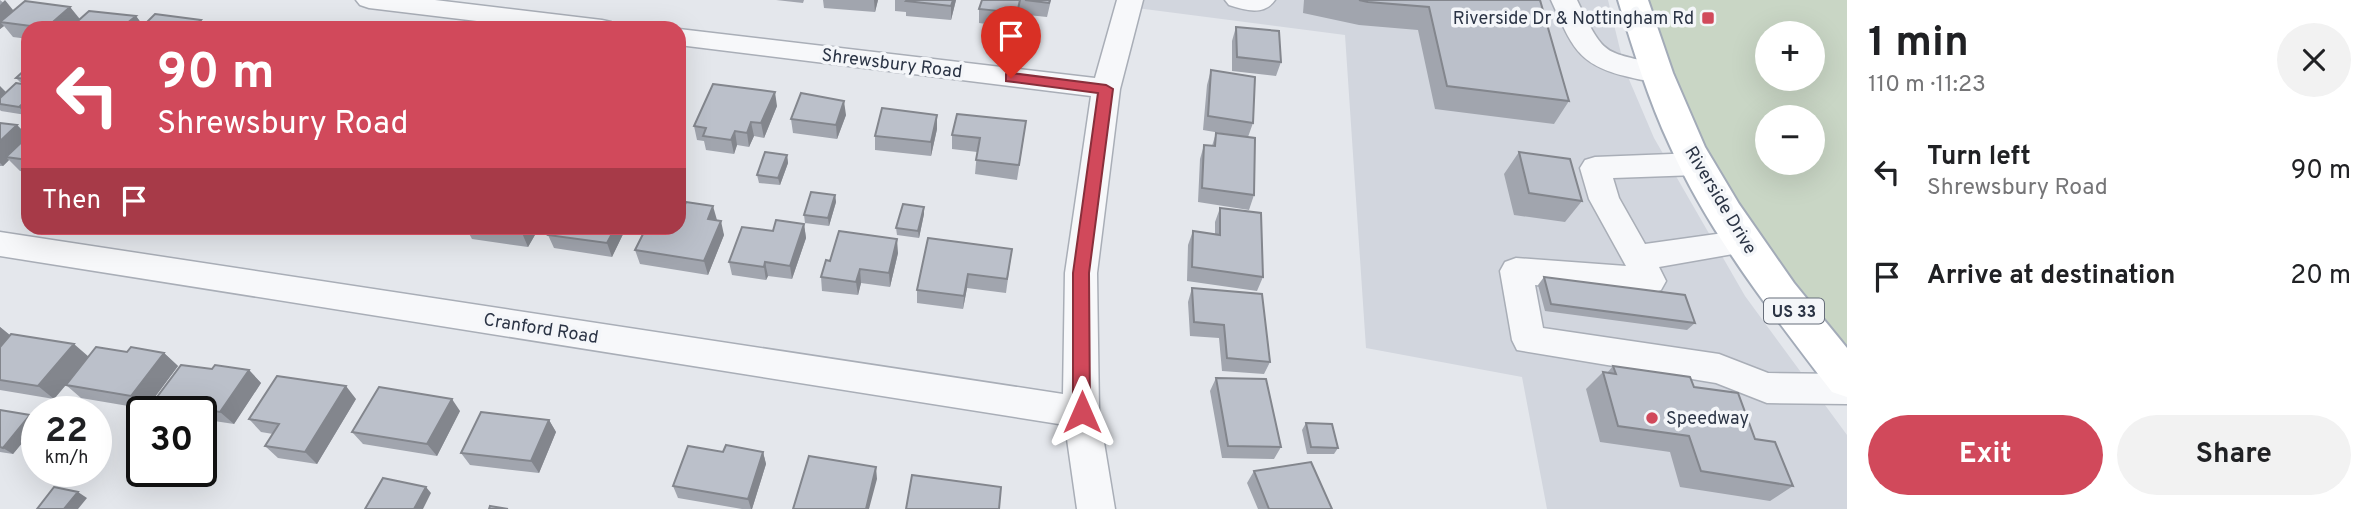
<!DOCTYPE html>
<meta charset="utf-8">
<style>
:root{--surface:#fff;--page:#f2f2f2;--text:#202124;--muted:#757577;--accent:#d1495b}
body{margin:0;font-family:Overpass,sans-serif;background:var(--page);color:var(--text);height:100vh;display:flex;flex-direction:column;font-size:26px;white-space:nowrap}
*{box-sizing:border-box;margin:0}
p{font-size:23px;color:var(--muted)}
.icon{flex:none;width:38px;height:38px;fill:none;stroke:currentColor;stroke-width:2;stroke-linecap:round;stroke-linejoin:round}
.map{position:relative;flex:1;overflow:hidden}
.sheet{display:flex;flex-direction:column;background:var(--surface);width:525px}
.sheet>*{flex:none}
.guide{position:absolute;left:21px;top:21px;width:665px;height:214px;border-radius:21px;box-shadow:0 7px 28px #0002;background:#d1495b;color:#fff;overflow:hidden}
.fabs{position:absolute;left:1755px;top:21px;display:grid;gap:14px}
.fabs a{display:grid;place-items:center;width:70px;height:70px;border-radius:50%;background:var(--surface);box-shadow:0 7px 28px #0002;font-size:35px}
.speed{position:absolute;left:21px;top:396px;display:flex;gap:14px;font-size:35px;font-weight:700;text-align:center}
.speed>*{display:grid;place-content:center;width:91px;height:91px;border-radius:50%;background:var(--surface);box-shadow:0 7px 28px #0002;line-height:1}
.speed small{font-size:18px;font-weight:400}
.speed .limit{border:4px solid #111;border-radius:10px;background:#fff;color:#111}
.pin{position:absolute;display:grid;place-items:center;width:60px;height:60px;color:#fff;margin:-72px -30px;border-radius:50% 50% 50% 0;rotate:-45deg;box-shadow:0 0 7px #0007}
.pin .icon{rotate:45deg}
.me{position:absolute;width:77px;margin:-38px;rotate:0deg;stroke-linejoin:round;filter:drop-shadow(0 0 5px #0008)}
.turn{display:flex;align-items:center;gap:24px;height:147px;padding:0 21px;font-size:32px}
.turn .icon{width:91px;height:91px;stroke-width:2.5}
.turn b{display:block;font-size:49px;line-height:60px}
.then{display:flex;align-items:center;height:66px;padding:0 21px;background:#0003;gap:14px;font-size:26px}
.round{display:grid;place-items:center;flex:none;width:74px;height:74px;border-radius:37px;background:var(--page)}
.head{display:flex;align-items:center;justify-content:space-between;height:119px;padding:0 21px}
h1{font-size:42px;font-weight:700;line-height:52px}
.button{display:flex;gap:14px;margin-top:auto;padding:14px 21px}
.button a{flex:1;height:80px;border-radius:42px;background:var(--accent);color:#fff;font-size:28px;font-weight:700;line-height:80px;text-align:center}
.button a+a{background:var(--page);color:var(--text)}
ul{padding:0;list-style:none}
li{display:flex;align-items:center;gap:21px;height:105px;padding:0 21px}
li div{flex:1}
li b{display:block;font-size:26px}
li em{font-style:normal}
main{display:flex;flex:1;min-height:0}
.map>svg:first-child{display:block}
.built{fill:#d2d6de}
.green{fill:#c9d6c5;fill-rule:evenodd}
.lines{fill:none;stroke-linecap:round;stroke-linejoin:round}
.minor-casing{stroke:#a9aeb7;stroke-width:3}
.major-casing{stroke:#a3abb8;stroke-width:4}
.minor{fill:#f7f8fa;fill-rule:evenodd}
.major{fill:#fff;fill-rule:evenodd}
.wall{fill:#a1a5ae}
.shaded-wall{fill:#83868d}
.building{fill:#bbc0ca;stroke:#83868d;stroke-width:2}
.route{fill:#d1495b;stroke:#882f3b;stroke-width:2}
.poi-dot{fill:#d1495b;stroke:#f4f6f9;stroke-width:2.5}
.labels{text-anchor:middle;stroke-width:7;stroke-linejoin:round;paint-order:stroke}
.shield{fill:#f4f6f9;stroke:#676e7b;stroke-width:2}
.shield-label{font-size:16px;font-weight:bold;fill:#2b3445}
.poi-label{font-size:18px;fill:#2b3445;stroke:#f4f6f9;text-anchor:end}
.street-label{font-size:18px;fill:#2b3445;stroke:#f4f6f9}
</style>
<main>
<div class="map">
<svg width="1847" height="509" viewBox="0 0 1847 509">
<rect width="100%" height="100%" fill="#e4e7ec"/>
<!-- built -->
<path class="built" d="M 1130,0 L 1608,0 L 1625,70 L 1654,138 L 1745,296 L 1847,435 L 1847,509 L 1547,509 L 1522,377 L 1366,348 L 1345,35 L 1129,7 Z"/>
<!-- green -->
<path class="green" d="M 1633,0 L 1847,0 L 1847,379 L 1745,242 ZM 1768,33 L 1813,33 L 1813,79 L 1768,79 ZM 1768,117 L 1813,117 L 1813,163 L 1768,163 Z"/>
<g class="lines">
<!-- minor casing -->
<g class="minor-casing">
<path id="minor" d="M 356,0 L 435,0 L 602,20 L 611,22 L 615,28 L 535,28 L 369,8 L 360,5 Z
M 1117,0 L 1143,0 L 1120,89 L 1097,273 L 1099,412 L 1115,509 L 1077,509 L 1065,425 L 0,256 L 0,232 L 1063,394 L 1065,273 L 1091,96 L 679,45 L 679,29 L 1095,78 Z
M 1225,0 L 1275,0 C 1264,16 1245,10 1229,5 Z
M 1551,0 L 1577,0 C 1607,63 1604,49 1667,67 L 1670,73 L 1667,79 C 1654,83 1641,80 1629,77 C 1576,65 1572,45 1551,0 Z
M 1697,153 L 1707,157 L 1712,164 L 1707,171 L 1697,175 L 1613,178 L 1619,198 L 1645,244 L 1745,230 L 1756,234 L 1761,242 L 1756,250 L 1659,267 L 1666,281 L 1661,290 L 1650,294 L 1535,285 L 1543,328 L 1719,354 L 1768,373 L 1847,374 L 1847,404 L 1767,403 L 1716,383 L 1517,350 L 1512,340 L 1500,271 L 1505,262 L 1516,258 L 1626,266 L 1589,199 L 1580,168 L 1585,160 L 1595,157 Z"/>
</g>
<!-- major casing -->
<g class="major-casing">
<path id="major" d="M 1618,0 L 1648,0 L 1673,73 L 1705,147 L 1739,204 L 1794,283 L 1847,348 L 1847,397 L 1832,392 C 1774,316 1709,234 1670,146 C 1648,99 1633,49 1618,0 Z"/>
</g>
<!-- minor -->
<use href="#minor" class="minor"/>
<!-- major -->
<use href="#major" class="major"/>
</g>
<!-- wall -->
<path class="wall" d="M 0,0 L 14,11 L 70,7 L 80,19 L 136,16 L 143,26 L 207,28 L 28,28 L 28,39 L 13,37 L 4,26 L 0,29 Z
M 776,0 L 804,0 L 803,3 Z
M 823,0 L 878,0 L 875,12 L 824,8 Z
M 895,0 L 956,0 L 951,20 L 906,16 L 906,12 L 895,11 Z
M 982,0 L 1051,0 L 1047,17 L 1018,14 L 1015,28 L 979,23 L 979,9 Z
M 1304,0 L 1540,0 L 1569,101 L 1554,124 L 1435,109 L 1418,30 L 1359,25 L 1303,13 Z
M 1236,27 L 1281,62 L 1276,76 L 1232,71 L 1232,41 Z
M 28,67 L 28,113 L 26,115 L 1,111 L 0,110 L 0,98 L 6,92 L 22,84 L 16,78 Z
M 1211,70 L 1253,123 L 1248,137 L 1254,195 L 1249,210 L 1198,202 L 1200,159 L 1204,145 L 1212,146 L 1216,133 L 1244,137 L 1203,130 L 1207,85 Z
M 777,106 L 764,138 L 754,136 L 749,147 L 737,145 L 734,154 L 706,150 L 704,141 L 697,140 L 694,126 Z
M 846,115 L 837,139 L 793,133 L 791,119 Z
M 0,123 L 17,125 L 28,136 L 28,172 L 20,171 L 9,160 L 3,166 L 0,166 Z
M 937,129 L 931,156 L 875,150 L 875,136 Z
M 952,135 L 1024,136 L 1017,180 L 975,174 L 977,152 L 952,149 Z
M 1519,152 L 1582,201 L 1565,222 L 1514,215 L 1504,174 Z
M 787,155 L 788,163 L 780,185 L 759,183 L 757,175 Z
M 835,195 L 836,202 L 829,226 L 805,223 L 804,215 Z
M 1220,208 L 1263,277 L 1257,291 L 1187,281 L 1188,245 L 1193,231 L 1215,234 L 1215,222 Z
M 924,214 L 919,238 L 897,235 L 896,228 Z
M 717,220 L 724,235 L 708,275 L 640,264 L 635,250 Z
M 804,224 L 806,238 L 792,279 L 768,276 L 766,280 L 732,275 L 729,262 L 773,231 Z
M 398,228 L 455,228 L 450,235 Z
M 466,228 L 539,228 L 528,247 L 472,239 Z
M 626,228 L 612,257 L 554,248 L 548,235 Z
M 1012,249 L 1006,293 L 967,288 L 963,309 L 917,303 L 917,290 Z
M 898,253 L 890,287 L 861,283 L 858,295 L 822,291 L 821,277 L 830,261 Z
M 1544,277 L 1695,323 L 1687,330 L 1545,311 L 1538,285 Z
M 1192,288 L 1270,362 L 1264,374 L 1222,371 L 1219,338 L 1190,336 L 1188,302 Z
M 0,327 L 10,335 L 89,357 L 127,352 L 164,353 L 178,366 L 146,409 L 81,398 L 66,385 L 54,399 L 0,390 Z
M 1613,366 L 1694,387 L 1755,439 L 1793,486 L 1770,501 L 1680,487 L 1670,452 L 1600,442 L 1586,389 L 1603,372 L 1607,373 Z
M 212,369 L 249,370 L 261,383 L 234,424 L 201,419 L 201,411 L 165,411 L 154,401 Z
M 1216,378 L 1281,447 L 1274,459 L 1222,458 L 1210,391 Z
M 356,399 L 317,464 L 278,458 L 265,446 L 273,434 L 261,432 L 249,419 Z
M 0,410 L 37,420 L 37,425 L 13,454 L 0,452 Z
M 460,411 L 437,456 L 363,444 L 352,432 Z
M 549,420 L 556,432 L 539,473 L 470,465 L 461,453 Z
M 1306,423 L 1338,448 L 1334,454 L 1307,454 L 1302,430 Z
M 723,452 L 763,452 L 766,464 L 752,509 L 742,509 L 678,498 L 673,486 Z
M 1254,471 L 1332,509 L 1258,509 L 1247,483 Z"/>
<!-- shaded-wall -->
<path class="shaded-wall" d="M 5,0 L 17,15 L 0,22 L 4,26 L 0,29 L 0,5 Z
M 874,0 L 878,0 L 875,12 Z
M 953,0 L 956,0 L 951,20 L 951,6 Z
M 1020,0 L 1018,14 L 1015,28 L 1017,13 Z
M 70,7 L 81,21 L 74,28 L 46,28 Z
M 136,16 L 145,28 L 121,28 Z
M 201,20 L 207,28 L 193,28 Z
M 0,86 L 6,92 L 0,98 Z
M 681,90 L 685,104 L 682,110 L 683,116 L 681,122 L 679,114 L 679,94 Z
M 775,92 L 777,106 L 764,138 L 761,123 Z
M 28,99 L 28,113 L 26,115 L 19,107 Z
M 844,101 L 846,115 L 837,139 L 836,125 Z
M 937,115 L 937,129 L 931,156 L 931,142 Z
M 751,122 L 754,136 L 749,147 L 747,133 Z
M 17,125 L 28,136 L 6,157 L 9,160 L 3,166 L 0,163 L 0,141 Z
M 735,131 L 737,145 L 734,154 L 731,140 Z
M 787,155 L 788,163 L 780,185 L 778,178 Z
M 835,195 L 836,202 L 829,226 L 828,218 Z
M 713,206 L 717,220 L 708,219 Z
M 924,207 L 924,214 L 919,238 L 918,231 Z
M 721,221 L 724,235 L 708,275 L 704,261 Z
M 804,224 L 806,238 L 792,279 L 790,266 Z
M 446,228 L 455,228 L 450,235 Z
M 525,228 L 539,228 L 528,247 L 522,233 Z
M 615,228 L 626,228 L 612,257 L 607,243 Z
M 897,239 L 898,253 L 890,287 L 889,273 Z
M 765,262 L 768,276 L 766,280 L 764,267 Z
M 860,269 L 861,283 L 858,295 L 856,282 Z
M 968,274 L 967,288 L 963,309 L 964,296 Z
M 0,327 L 12,337 L 0,351 Z
M 74,344 L 89,357 L 54,399 L 38,386 Z
M 164,353 L 178,366 L 146,409 L 131,396 Z
M 249,370 L 261,383 L 234,424 L 220,412 Z
M 346,386 L 356,399 L 317,464 L 305,452 Z
M 452,399 L 460,411 L 437,456 L 427,444 Z
M 30,415 L 37,420 L 37,425 L 13,454 L 3,448 Z
M 549,420 L 556,432 L 539,473 L 531,461 Z
M 763,452 L 766,464 L 752,509 L 751,509 L 748,499 Z
M 876,467 L 877,479 L 869,509 L 866,509 Z
M 426,487 L 431,493 L 423,509 L 414,509 Z
M 78,492 L 87,498 L 78,509 L 64,509 Z"/>
<!-- building -->
<path class="building" d="M 907,0 L 953,0 L 951,6 L 906,1 Z
M 982,0 L 1020,0 L 1017,13 L 979,9 Z
M 1025,0 L 1050,0 L 1049,3 Z
M 1359,0 L 1540,0 L 1569,101 L 1447,86 L 1429,7 L 1368,2 Z
M 25,1 L 70,7 L 46,28 L 0,22 Z
M 89,11 L 136,16 L 121,28 L 70,28 Z
M 155,14 L 201,20 L 193,28 L 141,28 Z
M 220,23 L 262,28 L 215,28 Z
M 1236,27 L 1279,31 L 1281,62 L 1237,57 Z
M 28,67 L 28,79 L 16,78 Z
M 1211,70 L 1255,77 L 1253,123 L 1208,116 Z
M 16,83 L 28,85 L 28,99 L 19,107 L 0,104 L 0,98 Z
M 713,84 L 775,92 L 761,123 L 751,122 L 747,133 L 735,131 L 731,140 L 703,136 L 706,128 L 694,126 Z
M 801,93 L 844,101 L 836,125 L 791,119 Z
M 882,108 L 937,115 L 931,142 L 875,136 Z
M 957,114 L 1026,121 L 1019,165 L 976,160 L 980,138 L 952,135 Z
M 0,123 L 17,125 L 0,141 Z
M 1216,133 L 1255,138 L 1254,195 L 1202,188 L 1204,145 L 1215,146 Z
M 28,136 L 28,160 L 6,157 Z
M 765,152 L 787,155 L 778,178 L 757,175 Z
M 1519,152 L 1570,159 L 1582,201 L 1529,193 Z
M 811,192 L 835,195 L 828,218 L 804,215 Z
M 686,202 L 713,206 L 708,219 L 721,221 L 704,261 L 635,250 L 646,228 L 679,228 L 679,216 L 680,216 Z
M 903,204 L 924,207 L 918,231 L 896,228 Z
M 1220,208 L 1261,213 L 1263,277 L 1192,267 L 1193,231 L 1220,235 Z
M 776,220 L 804,224 L 790,266 L 765,262 L 764,267 L 729,262 L 742,227 L 773,231 Z
M 483,228 L 525,228 L 522,233 Z
M 552,228 L 615,228 L 607,243 L 548,235 Z
M 839,231 L 897,239 L 889,273 L 860,269 L 856,282 L 821,277 L 826,260 L 830,261 Z
M 928,238 L 1012,249 L 1007,279 L 968,274 L 964,296 L 917,290 Z
M 1544,277 L 1685,295 L 1695,323 L 1551,304 Z
M 1192,288 L 1262,294 L 1270,362 L 1227,358 L 1224,325 L 1194,322 Z
M 11,334 L 74,344 L 38,386 L 0,380 L 0,347 Z
M 96,347 L 127,352 L 131,347 L 164,353 L 131,396 L 66,385 Z
M 181,365 L 212,369 L 215,365 L 249,370 L 220,412 L 154,401 Z
M 1613,366 L 1690,377 L 1694,387 L 1738,393 L 1755,439 L 1775,442 L 1793,486 L 1701,471 L 1689,436 L 1618,426 L 1603,372 L 1616,374 Z
M 277,376 L 346,386 L 305,452 L 265,446 L 279,424 L 249,419 Z
M 1216,378 L 1266,379 L 1281,447 L 1228,446 Z
M 379,387 L 452,399 L 427,444 L 352,432 Z
M 0,410 L 30,415 L 3,448 L 0,447 Z
M 481,412 L 549,420 L 531,461 L 461,453 Z
M 1306,423 L 1332,424 L 1338,448 L 1311,447 Z
M 726,445 L 763,452 L 748,499 L 673,486 L 688,446 L 723,452 Z
M 809,456 L 876,467 L 866,509 L 793,509 Z
M 1311,462 L 1332,509 L 1269,509 L 1254,471 Z
M 912,475 L 1001,487 L 999,509 L 906,509 Z
M 383,478 L 426,487 L 414,509 L 365,509 Z
M 54,487 L 78,492 L 64,509 L 37,509 Z
M 490,506 L 508,509 L 489,509 Z"/>
<!-- route -->
<path class="route" d="M 1011,73 L 1106,85 L 1113,89 L 1089,273 L 1090,412 L 1088,418 L 1082,420 L 1075,418 L 1073,412 L 1073,273 L 1098,93 L 1006,81 L 1006,74 Z"/>
<!-- markers -->
<g class="poi-dot">
<rect x="1701" y="11" width="14" height="14" rx="3.5"/>
<circle cx="1652" cy="418" r="7"/>
</g>
<g class="labels">
<!-- shield labels -->
<rect class="shield" x="1764" y="298.5" width="60" height="25" rx="5"/>
<g class="shield-label">
<text x="1794" y="317">US 33</text>
</g>
<!-- poi labels -->
<g class="poi-label">
<text x="1694" y="24">Riverside Dr &amp; Nottingham Rd</text>
<text x="1666" y="424" text-anchor="start">Speedway</text>
</g>
<!-- street labels -->
<g class="street-label">
<text transform="translate(892 63) rotate(7)" y="6">Shrewsbury Road</text>
<text transform="translate(1721 200) rotate(59)" y="6">Riverside Drive</text>
<text transform="translate(541 328) rotate(9)" y="6">Cranford Road</text>
</g>
</g>
</svg>
<div class="fabs">
<a>+</a>
<a>−</a>
</div>
<div class="speed"><div>22<small>km/h</small></div><div class="limit">30</div></div>
<div class="pin" style="left:1011px;top:78px;background:#d93025"><svg class="icon" aria-label="arrive" viewBox="0 0 24 24"><path d="M6 21V4h12l-3 4 3 4H6"/></svg></div>
<svg class="me" style="left:1082px;top:412px" viewBox="-20 -20 40 40"><path d="M0-17L14 15 0 8-14 15z" fill="#d1495b" stroke="#fff" stroke-width="4"/></svg>
<div class="guide">
<div class="turn"><svg class="icon" aria-label="left" viewBox="0 0 24 24"><path d="M17 20v-9H6M10 6l-5 5 5 5"/></svg><div><b>90 m</b>Shrewsbury Road</div></div>
<div class="then">Then<svg class="icon" aria-label="arrive" viewBox="0 0 24 24"><path d="M6 21V4h12l-3 4 3 4H6"/></svg></div>
</div>
</div>
<section class="sheet">
<div class="head"><div><h1>1 min</h1><p>110 m · 11:23</p></div><a class="round"><svg class="icon" aria-label="close" viewBox="0 0 24 24"><path d="M6 6l12 12M18 6L6 18"/></svg></a></div>
<ul>
<li><svg class="icon" aria-label="left" viewBox="0 0 24 24"><path d="M17 20v-9H6M10 6l-5 5 5 5"/></svg><div><b>Turn left</b><p>Shrewsbury Road</p></div><em>90 m</em></li>
<li><svg class="icon" aria-label="arrive" viewBox="0 0 24 24"><path d="M6 21V4h12l-3 4 3 4H6"/></svg><div><b>Arrive at destination</b></div><em>20 m</em></li>
</ul>
<div class="button"><a>Exit</a><a>Share</a></div>
</section>
</main>
